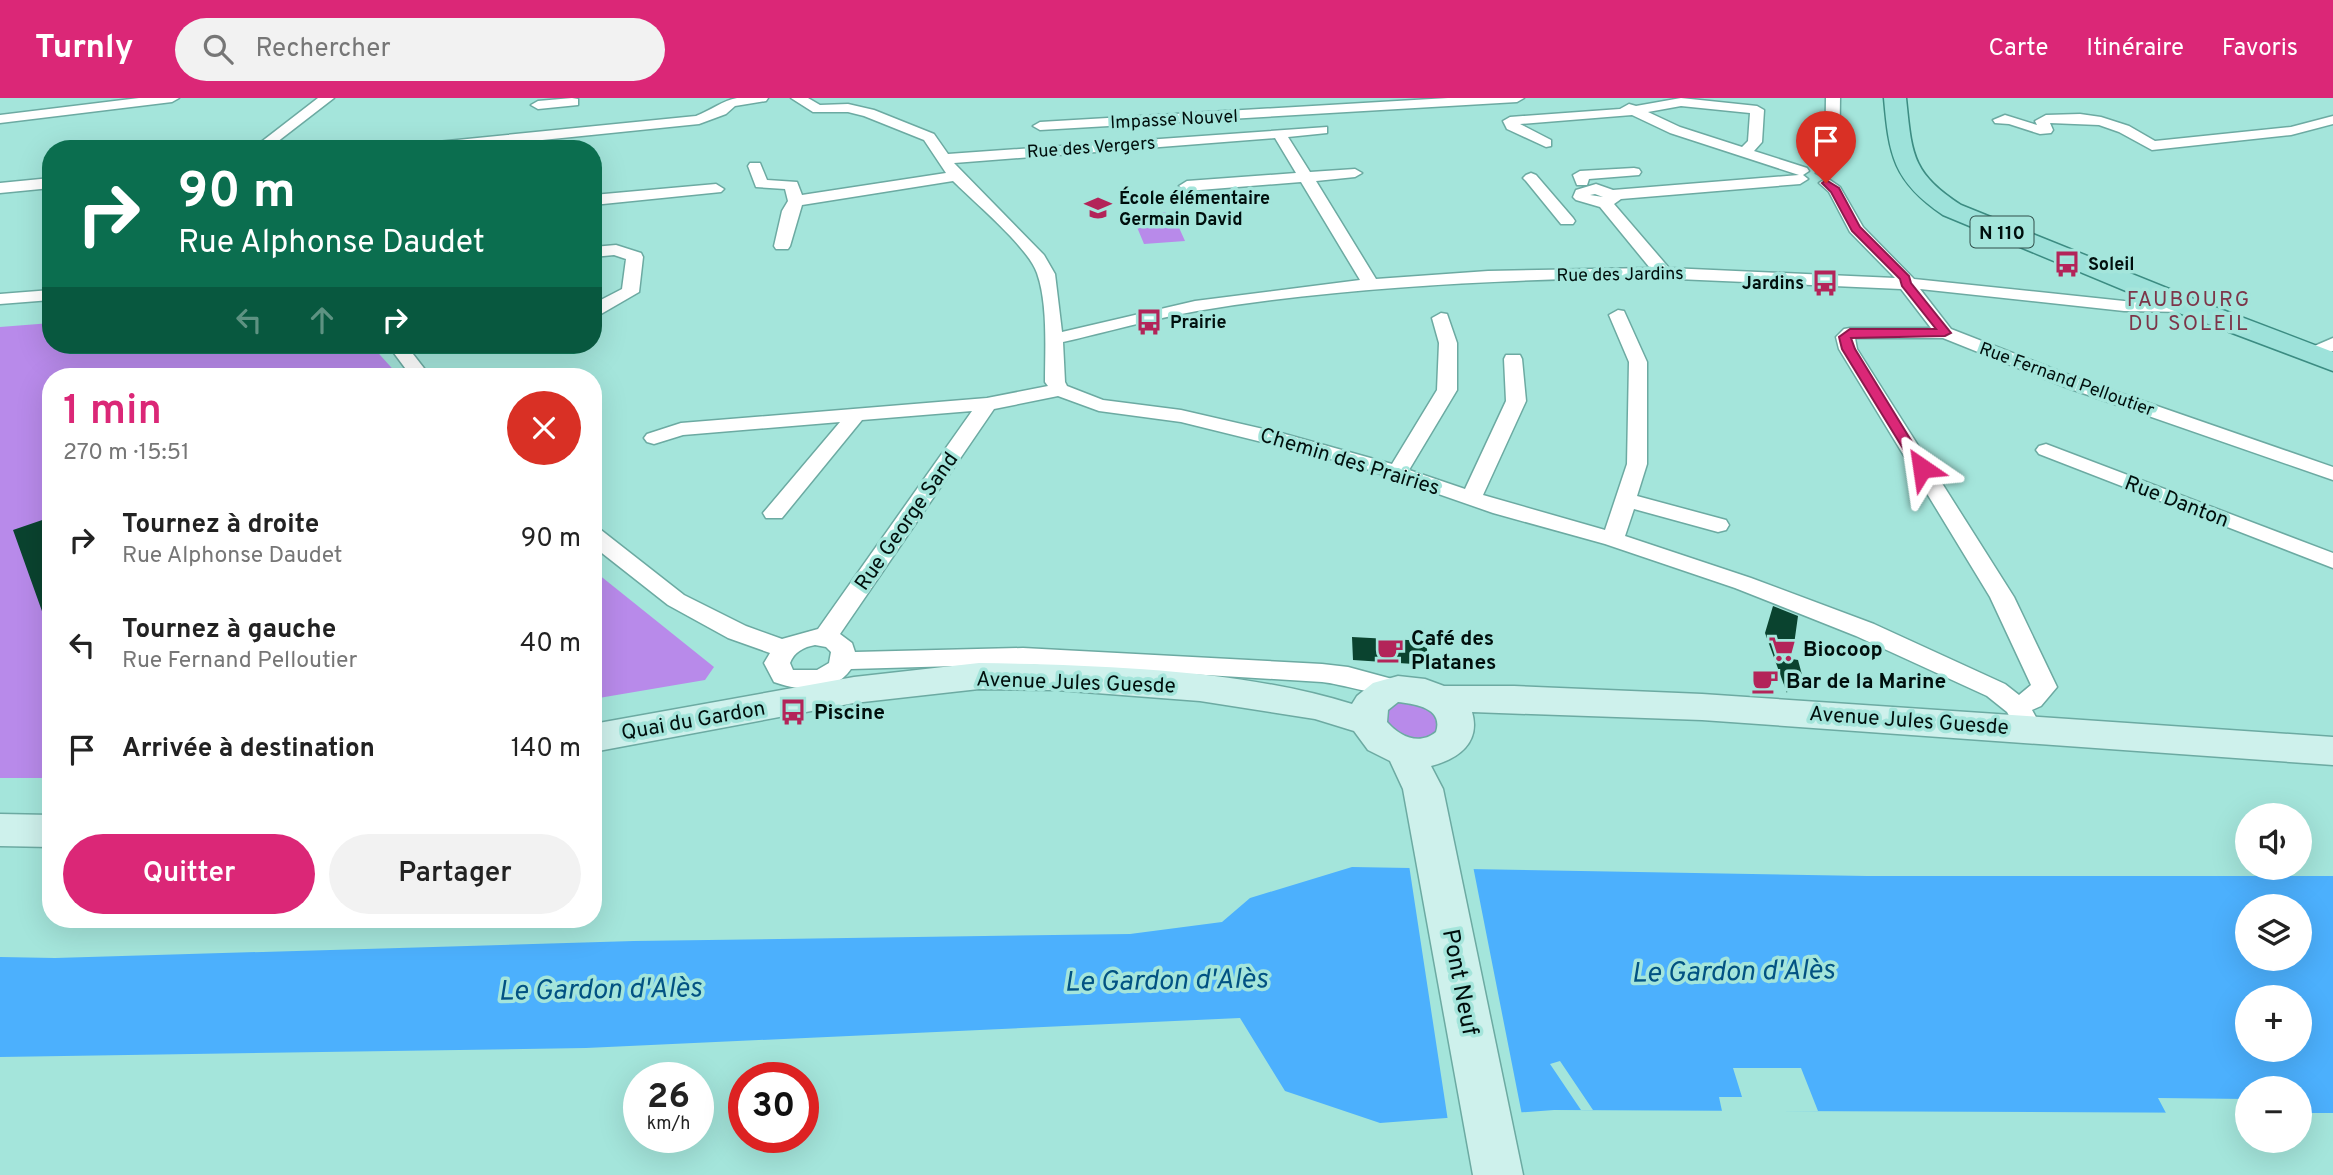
<!DOCTYPE html>
<html lang="fr">
<meta charset="utf-8">
<style>
:root{--surface:#fff;--page:#f2f2f2;--text:#222;--muted:#767676;--accent:#db2777}
body{margin:0;font-family:Overpass,sans-serif;background:var(--page);color:var(--text);height:100vh;display:flex;flex-direction:column;font-size:26px;white-space:nowrap}
*{box-sizing:border-box;margin:0}
p{font-size:23px;color:var(--muted)}
.icon{flex:none;width:38px;height:38px;fill:none;stroke:currentColor;stroke-width:2;stroke-linecap:round;stroke-linejoin:round}
.map{position:relative;flex:1;overflow:hidden}
.side{position:absolute;left:42px;top:270px;width:560px;height:560px;display:flex;flex-direction:column;background:var(--surface);border-radius:28px;box-shadow:0 7px 28px #0002}
.side>*{flex:none}
.hud{position:absolute;left:42px;top:42px;width:560px;height:214px;border-radius:28px;box-shadow:0 7px 28px #0002;background:#0b6e4f;color:#fff;overflow:hidden}
.buttons{position:absolute;left:2235px;top:705px;display:grid;gap:14px}
.buttons a{display:grid;place-items:center;width:77px;height:77px;border-radius:50%;background:var(--surface);box-shadow:0 7px 28px #0002;font-size:35px}
.speed{position:absolute;left:623px;top:964px;display:flex;gap:14px;font-size:35px;font-weight:700;text-align:center}
.speed>*{display:grid;place-content:center;width:91px;height:91px;border-radius:50%;background:var(--surface);box-shadow:0 7px 28px #0002;line-height:1}
.speed small{font-size:18px;font-weight:400}
.speed .limit{border:10px solid #d22;background:#fff;color:#111}
.pin{position:absolute;display:grid;place-items:center;width:60px;height:60px;color:#fff;margin:-72px -30px;border-radius:50% 50% 50% 0;rotate:-45deg;box-shadow:0 0 7px #0007}
.pin .icon{rotate:45deg}
.me{position:absolute;width:77px;margin:-38px;rotate:328deg;stroke-linejoin:round;filter:drop-shadow(0 0 5px #0008)}
.turn{display:flex;align-items:center;gap:24px;height:147px;padding:0 21px;font-size:32px}
.turn .icon{width:91px;height:91px;stroke-width:2.5}
.turn b{display:block;font-size:49px;line-height:60px}
.lanes{display:flex;align-items:center;height:66px;padding:0 21px;background:#0003;justify-content:center;gap:35px;direction:ltr}
.lanes .off{opacity:.35}
.round{display:grid;place-items:center;flex:none;width:74px;height:74px;border-radius:37px;background:var(--page)}
.overview{display:flex;align-items:center;justify-content:space-between;height:119px;padding:0 21px}
h1{font-size:42px;font-weight:600;line-height:52px;color:var(--accent)}
.cta{display:flex;gap:14px;margin-top:auto;padding:14px 21px}
.cta a{flex:1;height:80px;border-radius:42px;background:var(--accent);color:#fff;font-size:28px;font-weight:600;line-height:80px;text-align:center}
.cta a+a{background:var(--page);color:var(--text)}
ul{padding:0;list-style:none}
li{display:flex;align-items:center;gap:21px;height:105px;padding:0 21px}
li div{flex:1}
li b{display:block;font-size:26px}
li em{font-style:normal}
header{display:flex;align-items:center;gap:42px;box-sizing:border-box;height:98px;padding:0 35px;background:var(--accent);color:#fff}
header strong{font-size:33px}
nav{display:flex;gap:38px;margin-inline-start:auto;font-size:24px}
.search{width:490px;height:63px;background:var(--page);display:flex;align-items:center;gap:18px;box-sizing:border-box;padding:0 24px;border-radius:38px;color:var(--muted);font-size:26px}
.map>svg:first-child{display:block}
.green{fill:#b88aea}
.water{fill:#4cb0fd;fill-rule:evenodd}
.pier{fill:#a4e5db}
.building{fill:#0a432f}
.lines{fill:none;stroke-linecap:round;stroke-linejoin:round}
.minor-casing{stroke:#6caaa2;stroke-width:3}
.secondary-casing{stroke:#6caaa2;stroke-width:3}
.primary-casing{stroke:#3c8c82;stroke-width:3}
.minor{fill:#fff;fill-rule:evenodd}
.secondary{fill:#cef1ec;fill-rule:evenodd}
.primary{fill:#9de2da;fill-rule:evenodd}
.route{fill:#db2777;stroke:#8e194d;stroke-width:2}
.labels{text-anchor:middle;stroke-width:7;stroke-linejoin:round;paint-order:stroke}
.far-street-label{font-size:18px;fill:#000f0d;stroke:#a4e5db}
.far-poi-label{font-size:18px;font-weight:bold;fill:#000f0d;stroke:#a4e5db;text-anchor:start}
.shield{fill:#a4e5db;stroke:#314f4b;stroke-width:2}
.shield-label{font-size:19px;font-weight:bold;fill:#000f0d}
.far-quarter-label{font-size:21px;letter-spacing:2px;fill:#7c3549;stroke:#a4e5db}
.street-label{font-size:21px;fill:#000f0d;stroke:#a4e5db}
.poi-label{font-size:21px;font-weight:bold;fill:#000f0d;stroke:#a4e5db;text-anchor:start}
.near-street-label{font-size:24px;fill:#000f0d;stroke:#a4e5db}
.near-water-label{font-size:28px;font-style:italic;fill:#025283;stroke:#a4e5db}
</style>
<header>
<strong>Turnly</strong>
<div class="search"><svg class="icon" aria-label="search" viewBox="0 0 24 24"><circle cx="10" cy="10" r="6"/><path d="M15 15l6 6"/></svg>Rechercher</div>
<nav><a>Carte</a><a>Itinéraire</a><a>Favoris</a></nav>
</header>
<div class="map">
<svg width="2333" height="1077" viewBox="0 0 2333 1077">
<rect width="100%" height="100%" fill="#a4e5db"/>
<!-- green -->
<path class="green" d="M 1172,114 L 1185,143 L 1144,146 L 1132,117 Z
M 51,225 L 51,247 L 371,247 L 399,278 L 51,278 L 51,680 L 0,680 L 0,229 Z
M 593,472 L 714,569 L 705,582 L 593,601 Z
M 1397,602 L 1426,604 L 1444,630 L 1425,644 L 1387,633 L 1384,611 Z"/>
<!-- water -->
<path class="water" d="M 1352,769 L 1867,778 L 2333,778 L 2333,1015 L 2300,1015 L 2300,990 L 2247,990 L 2247,1015 L 1554,1012 L 1380,1025 L 1285,993 L 1240,920 L 586,950 L 0,959 L 0,859 L 55,860 L 634,843 L 1130,836 L 1222,824 L 1250,800 ZM 2247,808 L 2300,808 L 2300,861 L 2247,861 ZM 2247,900 L 2300,900 L 2300,952 L 2247,952 Z"/>
<!-- pier -->
<path class="pier" d="M 1409,767 L 1473,768 L 1522,1017 L 1448,1023 Z
M 1560,963 L 1593,1012 L 1581,1012 L 1550,966 Z
M 1733,970 L 1801,970 L 1818,1013 L 1722,1013 L 1719,999 L 1742,999 Z
M 2158,1000 L 2247,1001 L 2247,1015 L 2166,1015 Z"/>
<!-- building -->
<path class="building" d="M 51,419 L 51,529 L 48,530 L 13,432 Z
M 1773,508 L 1798,518 L 1792,561 L 1798,562 L 1805,588 L 1788,587 L 1787,595 L 1765,535 Z
M 1352,539 L 1426,543 L 1429,567 L 1353,562 Z"/>
<g class="lines">
<!-- minor casing -->
<g class="minor-casing">
<path id="minor" d="M 139,0 L 179,0 L 172,4 L 0,25 L 0,17 Z
M 318,0 L 334,0 L 268,51 L 252,51 Z
M 572,0 L 578,1 L 578,7 L 538,11 L 531,7 L 538,3 Z
M 737,0 L 768,0 L 766,3 L 735,8 L 726,16 L 699,26 L 453,51 L 400,51 L 407,47 L 696,18 C 710,13 723,2 737,0 Z
M 791,0 L 808,0 L 820,7 L 848,6 L 874,12 L 934,36 L 948,56 L 1327,29 L 1327,35 L 1288,39 L 1310,74 L 1355,71 L 1362,75 L 1355,79 L 1316,83 L 1376,181 L 1488,173 L 1650,170 L 1600,109 L 1576,102 L 1573,99 L 1576,92 L 1596,86 L 1613,92 L 1799,77 L 1670,35 L 1632,17 L 1520,26 L 1551,42 L 1551,48 L 1546,49 L 1507,31 L 1503,23 L 1510,19 L 1620,11 L 1629,6 L 1636,8 L 1681,0 L 1757,8 L 1764,12 L 1762,44 L 1754,53 L 1807,70 L 1809,73 L 1803,77 L 1808,81 L 1800,86 L 1621,101 L 1614,106 L 1669,170 L 1895,180 L 1850,134 L 1829,94 L 1819,85 L 1827,80 L 1840,89 L 1863,129 L 1914,181 L 2124,203 L 2195,205 L 2198,209 L 2195,213 L 2189,214 L 2124,213 L 1920,191 L 1951,231 L 2082,282 L 2333,369 L 2333,382 L 2068,290 L 1943,240 L 1855,240 L 1857,251 L 2014,499 L 2057,589 L 2041,608 L 2032,612 L 2042,630 L 2038,637 L 2029,640 L 2020,637 L 2007,614 L 1987,598 L 1856,538 L 1735,490 L 1605,446 L 1493,415 L 1355,367 L 1181,324 L 1099,313 L 1058,298 L 994,311 L 840,536 L 852,545 L 855,554 L 1023,550 L 1322,566 L 1348,569 L 1407,585 L 1411,591 L 1407,597 C 1392,602 1343,586 1322,584 L 1023,566 L 851,571 C 834,596 798,593 774,584 L 764,565 L 770,555 L 728,540 L 668,507 L 593,448 L 593,430 L 601,432 L 684,497 L 746,528 L 782,541 L 818,531 L 972,313 L 862,322 L 782,420 L 766,420 L 763,415 L 840,324 L 683,337 L 654,346 L 647,344 L 644,340 L 647,336 L 681,325 L 987,300 L 1048,288 L 1045,284 C 1045,251 1048,206 1037,175 C 1028,149 974,104 953,83 L 802,107 L 790,148 L 788,151 L 776,151 L 774,148 L 782,113 L 788,103 L 785,91 L 756,89 L 748,68 L 750,65 L 760,65 L 767,82 L 797,84 L 802,97 L 946,75 L 924,42 L 864,18 L 848,14 L 813,14 ZM 1681,8 L 1750,15 L 1748,43 L 1742,49 L 1680,29 L 1648,14 ZM 1275,40 L 1296,75 L 1187,83 L 1179,88 L 1187,93 L 1301,84 L 1360,182 L 1195,203 L 1062,234 L 1055,176 L 1044,157 L 954,65 ZM 1595,96 L 1603,99 L 1590,97 ZM 1631,179 L 1901,191 L 1931,230 L 1850,230 L 1844,231 L 1836,239 L 1839,251 L 1990,499 L 2031,587 L 2019,597 L 2005,586 L 1874,526 L 1751,480 L 1625,438 L 1634,411 L 1718,434 L 1726,432 L 1729,427 L 1726,422 L 1637,398 L 1647,366 L 1647,264 L 1624,213 L 1618,212 L 1609,217 L 1629,264 L 1627,366 L 1605,432 L 1483,397 L 1526,303 L 1522,261 L 1520,257 L 1506,257 L 1504,261 L 1506,303 L 1465,391 L 1409,372 L 1457,292 L 1457,245 L 1447,216 L 1441,215 L 1432,220 L 1439,245 L 1437,292 L 1392,366 L 1281,335 L 1181,312 L 1103,302 L 1067,288 L 1065,284 L 1063,244 C 1107,234 1152,221 1197,213 C 1341,189 1486,183 1631,179 ZM 815,547 L 826,549 L 831,554 L 829,565 L 817,572 L 793,572 L 790,565 C 794,554 804,549 815,547 Z
M 1448,0 L 1524,0 L 1517,4 L 1040,32 L 1033,28 L 1040,24 Z
M 1826,0 L 1840,0 L 1839,66 L 1828,78 L 1823,79 L 1816,75 L 1825,65 Z
M 2080,16 L 2101,19 L 2129,28 L 2155,43 L 2291,29 L 2333,18 L 2333,26 L 2291,37 L 2152,52 L 2119,34 L 2099,27 L 2050,25 L 2053,32 L 2051,35 L 2040,36 L 2009,26 L 1995,25 L 1993,22 L 2005,17 L 2037,27 L 2035,23 L 2046,17 Z
M 1634,70 L 1639,71 L 1641,74 L 1639,77 L 1589,81 L 1587,87 L 1577,87 L 1573,77 L 1580,73 Z
M 1531,75 L 1536,77 L 1573,120 L 1575,123 L 1573,126 L 1561,126 L 1526,83 L 1523,80 L 1526,77 Z
M 51,80 L 51,90 L 0,95 L 0,85 Z
M 716,86 L 724,91 L 721,94 L 593,107 L 593,97 Z
M 616,147 L 641,155 L 643,159 L 639,194 L 601,216 L 593,217 L 593,206 L 622,191 L 626,161 L 614,157 L 593,159 L 593,149 Z
M 51,192 L 51,202 L 0,206 L 0,196 Z
M 2333,240 L 2333,253 L 2312,262 L 2303,256 L 2305,252 Z
M 388,247 L 406,247 L 430,278 L 411,278 Z
M 2046,346 L 2333,455 L 2333,470 L 2039,356 L 2036,352 L 2039,348 Z"/>
</g>
<!-- secondary casing -->
<g class="secondary-casing">
<path id="secondary" d="M 979,565 C 1096,567 1240,571 1352,606 L 1357,598 L 1373,585 L 1398,578 L 1425,581 L 1444,588 L 1514,588 L 1702,596 L 2333,639 L 2333,667 L 1702,622 L 1472,614 C 1481,645 1458,661 1431,668 L 1443,691 L 1523,1077 L 1473,1077 L 1403,691 L 1390,663 L 1368,652 L 1354,633 L 1315,621 L 1200,603 L 1057,592 L 979,591 L 854,605 L 593,654 L 593,626 L 854,579 ZM 1398,604 C 1415,606 1444,610 1436,634 C 1419,648 1399,638 1387,624 L 1388,612 Z
M 0,716 L 51,717 L 51,749 L 0,748 Z"/>
</g>
<!-- primary casing -->
<g class="primary-casing">
<path id="primary" d="M 1884,0 L 1906,0 C 1912,56 1911,74 1961,107 L 2199,203 L 2333,254 L 2333,273 L 2179,215 L 1943,117 C 1893,83 1889,57 1884,0 Z"/>
</g>
<!-- minor -->
<use href="#minor" class="minor"/>
<!-- secondary -->
<use href="#secondary" class="secondary"/>
<!-- primary -->
<use href="#primary" class="primary"/>
</g>
<!-- route -->
<path class="route" d="M 1826,82 L 1839,90 L 1860,129 L 1909,178 L 1911,185 L 1951,235 L 1945,238 L 1851,240 L 1855,251 L 1928,370 L 1926,373 L 1917,373 L 1915,370 L 1842,251 L 1839,239 L 1850,231 L 1936,231 L 1902,188 L 1900,181 L 1852,133 L 1831,94 L 1822,85 Z"/>
<!-- icons -->
<defs>
<g id="school-bare" transform="scale(2.1)"><path d="M0-5L7-2L0 1L-7-2ZM-4 1L0 2.5L4 1V4Q0 6-4 4Z" fill="#b32459" stroke="#a4e5db" stroke-width="2.5" paint-order="stroke"/></g>
<g id="bus-bare" transform="scale(2.1)"><path d="M-5-6H5V4H4V6H2V4H-2V6H-4V4H-5ZM-3.5-4V0h7V-4ZM-3.5 1.2v1.5H-2V1.2ZM2 1.2v1.5H3.5V1.2Z" fill="#b32459" stroke="#a4e5db" stroke-width="2.5" paint-order="stroke"/></g>
<g id="supermarket-bare" transform="scale(2.1)"><path d="M-6-5.5h2.5l.6 2H6L4.5 2H-2.5L-4.4-4H-6ZM-1.5 3.2a1.3 1.3 0 1 0 .1 0ZM3 3.2a1.3 1.3 0 1 0 .1 0Z" fill="#b32459" stroke="#a4e5db" stroke-width="2.5" paint-order="stroke"/></g>
<g id="cafe-bare" transform="scale(2.1)"><path d="M-5.5-4.5H6V0H3Q3 3.5 0 3.5H-2.5Q-5.5 3.5-5.5 0ZM3-3.2v2h1.7v-2ZM-6 4.5H4V6H-6Z" fill="#b32459" stroke="#a4e5db" stroke-width="2.5" paint-order="stroke"/></g>
</defs>
<g fill-rule="evenodd">
<use href="#school-bare" x="1098" y="110"/>
<use href="#bus-bare" x="2067" y="166"/>
<use href="#bus-bare" x="1825" y="185"/>
<use href="#bus-bare" x="1149" y="224"/>
<use href="#supermarket-bare" x="1782" y="551"/>
<use href="#cafe-bare" x="1390" y="552"/>
<use href="#cafe-bare" x="1765" y="583"/>
<use href="#bus-bare" x="793" y="614"/>
</g>
<g class="labels">
<!-- far-street labels -->
<g class="far-street-label">
<text transform="translate(1174 21) rotate(-3)" y="6">Impasse Nouvel</text>
<text transform="translate(1091 49) rotate(-4)" y="6">Rue des Vergers</text>
<text transform="translate(1620 176) rotate(-1)" y="6">Rue des Jardins</text>
<text transform="translate(2067 281) rotate(20)" y="6">Rue Fernand Pelloutier</text>
</g>
<!-- far-poi labels -->
<g class="far-poi-label">
<text x="1119" y="106">École élémentaire<tspan x="1119" dy="21">Germain David</tspan></text>
<text x="2088" y="172">Soleil</text>
<text x="1804" y="191" text-anchor="end">Jardins</text>
<text x="1170" y="230">Prairie</text>
</g>
<!-- shield labels -->
<rect class="shield" x="1970.5" y="118.5" width="63" height="31" rx="5"/>
<g class="shield-label">
<text x="2002" y="141">N 110</text>
</g>
<!-- far-quarter labels -->
<g class="far-quarter-label">
<text x="2189" y="208">FAUBOURG<tspan x="2189" dy="24">DU SOLEIL</tspan></text>
</g>
<!-- street labels -->
<g class="street-label">
<text transform="translate(1350 363) rotate(17)" y="7">Chemin des Prairies</text>
<text transform="translate(2177 403) rotate(21)" y="7">Rue Danton</text>
<text transform="translate(906 423) rotate(-55)" y="7">Rue George Sand</text>
<text transform="translate(1076 584) rotate(2)" y="7">Avenue Jules Guesde</text>
<text transform="translate(693 622) rotate(-10)" y="7">Quai du Gardon</text>
<text transform="translate(1909 622) rotate(4)" y="7">Avenue Jules Guesde</text>
</g>
<!-- poi labels -->
<g class="poi-label">
<text x="1411" y="547">Café des<tspan x="1411" dy="24">Platanes</tspan></text>
<text x="1803" y="558">Biocoop</text>
<text x="1786" y="590">Bar de la Marine</text>
<text x="814" y="621">Piscine</text>
</g>
<!-- near-street labels -->
<g class="near-street-label">
<text transform="translate(1461 884) rotate(79)" y="8">Pont Neuf</text>
</g>
<!-- near-water labels -->
<g class="near-water-label">
<text transform="translate(1733 872) rotate(-1)" y="10">Le Gardon d'Alès</text>
<text transform="translate(1166 881) rotate(-1)" y="10">Le Gardon d'Alès</text>
<text transform="translate(600 890) rotate(-1)" y="10">Le Gardon d'Alès</text>
</g>
</g>
</svg>
<div class="buttons">
<a><svg class="icon" aria-label="sound" viewBox="0 0 24 24"><path d="M4 9h4l5-4v14l-5-4H4zM17 9q2 3 0 6"/></svg></a>
<a><svg class="icon" aria-label="layers" viewBox="0 0 24 24"><path d="M12 4l9 5-9 5-9-5zM3 14l9 5 9-5"/></svg></a>
<a>+</a>
<a>−</a>
</div>
<div class="speed"><div>26<small>km/h</small></div><div class="limit">30</div></div>
<div class="pin" style="left:1826px;top:85px;background:#d93025"><svg class="icon" aria-label="arrive" viewBox="0 0 24 24"><path d="M6 21V4h12l-3 4 3 4H6"/></svg></div>
<svg class="me" style="left:1922px;top:370px" viewBox="-20 -20 40 40"><path d="M0-17L14 15 0 8-14 15z" fill="#db2777" stroke="#fff" stroke-width="4"/></svg>
<div class="hud">
<div class="turn"><svg class="icon" aria-label="right" viewBox="0 0 24 24"><path d="M7 20v-9h11M14 6l5 5-5 5"/></svg><div><b>90 m</b>Rue Alphonse Daudet</div></div>
<div class="lanes"><svg class="icon off" aria-label="left" viewBox="0 0 24 24"><path d="M17 20v-9H6M10 6l-5 5 5 5"/></svg><svg class="icon off" aria-label="ahead" viewBox="0 0 24 24"><path d="M12 20V5M6 11l6-6 6 6"/></svg><svg class="icon" aria-label="right" viewBox="0 0 24 24"><path d="M7 20v-9h11M14 6l5 5-5 5"/></svg></div>
</div>
<section class="side">
<div class="overview"><div><h1>1 min</h1><p>270 m · 15:51</p></div><a class="round" style="background:#d93025;color:#fff"><svg class="icon" aria-label="close" viewBox="0 0 24 24"><path d="M6 6l12 12M18 6L6 18"/></svg></a></div>
<ul>
<li><svg class="icon" aria-label="right" viewBox="0 0 24 24"><path d="M7 20v-9h11M14 6l5 5-5 5"/></svg><div><b>Tournez à droite</b><p>Rue Alphonse Daudet</p></div><em>90 m</em></li>
<li><svg class="icon" aria-label="left" viewBox="0 0 24 24"><path d="M17 20v-9H6M10 6l-5 5 5 5"/></svg><div><b>Tournez à gauche</b><p>Rue Fernand Pelloutier</p></div><em>40 m</em></li>
<li><svg class="icon" aria-label="arrive" viewBox="0 0 24 24"><path d="M6 21V4h12l-3 4 3 4H6"/></svg><div><b>Arrivée à destination</b></div><em>140 m</em></li>
</ul>
<div class="cta"><a>Quitter</a><a>Partager</a></div>
</section>
</div>
